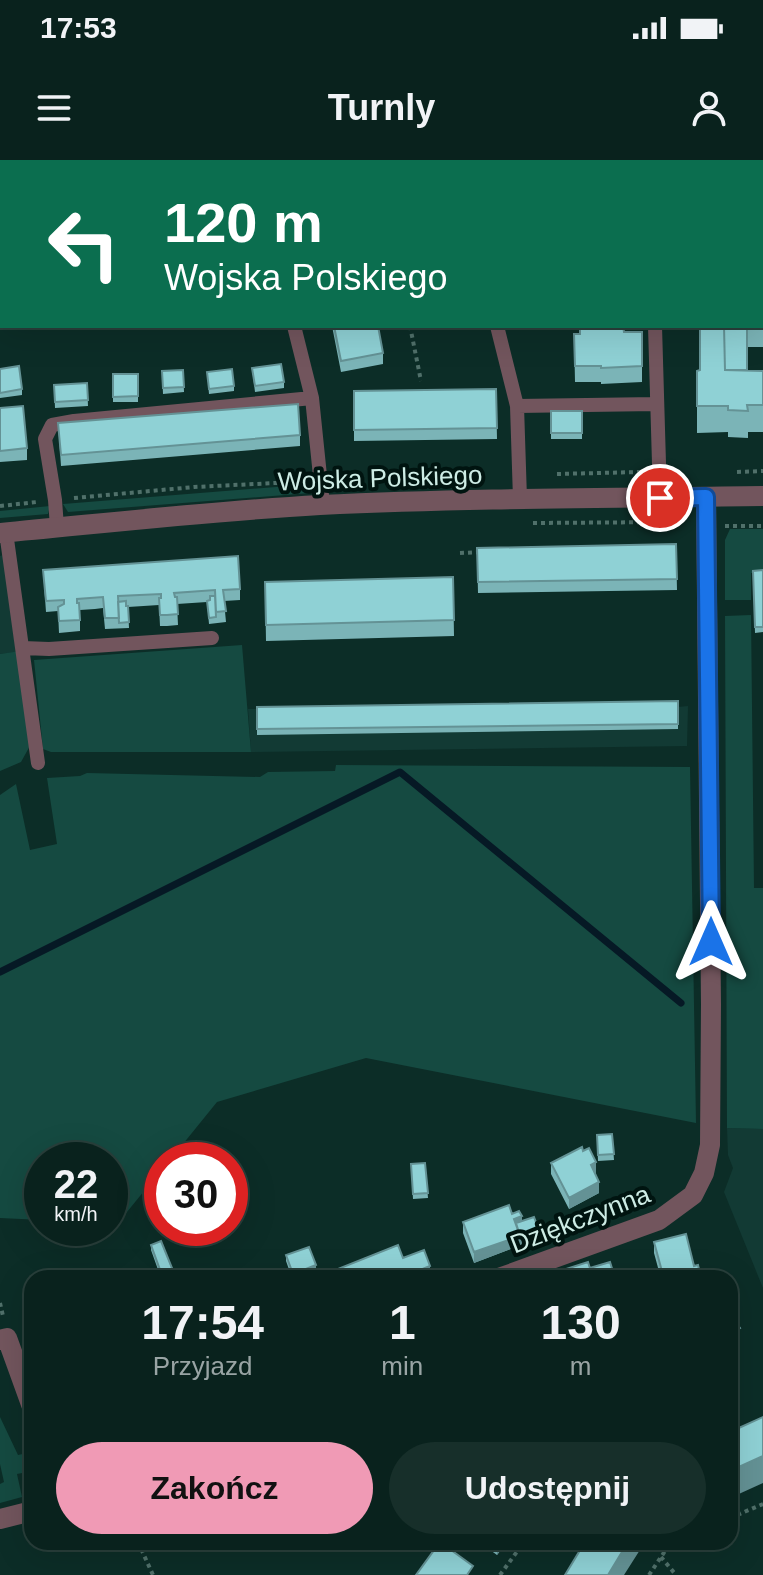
<!DOCTYPE html>
<html lang="pl">
<meta charset="utf-8">
<style>
:root{--surface:#09221d;--page:#172f2a;--text:#f1f3f6;--muted:#99a4a4;--line:#293f3b;--accent:#f09ab5}
body{margin:0;font-family:Arial,sans-serif;background:var(--page);color:var(--text);height:100vh;display:flex;flex-direction:column;font-size:30px;white-space:nowrap}
*{box-sizing:border-box;margin:0}
p{font-size:26px;color:var(--muted)}
.icon{flex:none;width:44px;height:44px;fill:none;stroke:currentColor;stroke-width:2;stroke-linecap:round;stroke-linejoin:round}
.map{position:relative;flex:1;overflow:hidden}
.details{position:absolute;left:24px;top:1110px;width:714px;height:280px;display:flex;flex-direction:column;background:var(--surface);border-radius:24px;box-shadow:0 8px 32px #0002,0 0 0 2px var(--line)}
.details>*{flex:none}
.hud{position:absolute;left:0px;top:0px;width:764px;height:168px;box-shadow:0 8px 32px #0002,0 0 0 2px var(--line);background:#0b6e4f;color:#fff;overflow:hidden}
.speed{position:absolute;left:24px;top:982px;display:flex;gap:16px;font-size:40px;font-weight:700;text-align:center}
.speed>*{display:grid;place-content:center;width:104px;height:104px;border-radius:50%;background:var(--surface);box-shadow:0 8px 32px #0002,0 0 0 2px var(--line);line-height:1}
.speed small{font-size:20px;font-weight:400}
.speed .limit{border:12px solid #d22;background:#fff;color:#111}
.pin{position:absolute;display:grid;place-items:center;width:68px;height:68px;color:#fff;margin:-34px;border:4px solid #fff;border-radius:50%;box-shadow:0 2px 8px #0007}
.me{position:absolute;width:88px;margin:-44px;rotate:0deg;stroke-linejoin:round;filter:drop-shadow(0 0 6px #0008)}
.turn{display:flex;align-items:center;gap:28px;height:168px;padding:0 32px;font-size:36px}
.turn .icon{width:104px;height:104px;stroke-width:2.5}
.turn b{display:block;font-size:56px;line-height:68px}
.eta{display:flex;justify-content:space-evenly;align-items:center;height:136px;text-align:center}
.eta b{font-size:48px;font-weight:800;line-height:56px}
.primary-button{display:flex;gap:16px;margin-top:auto;padding:16px 32px}
.primary-button a{flex:1;height:92px;border-radius:48px;background:var(--accent);color:#111;font-size:32px;font-weight:800;line-height:92px;text-align:center}
.primary-button a+a{background:var(--page);color:var(--text)}
.status{display:flex;justify-content:space-between;align-items:center;height:56px;padding:0 40px;background:var(--surface);direction:ltr}
.status svg{height:22px;fill:currentColor}
header{display:flex;justify-content:space-between;align-items:center;height:104px;padding:0 32px;background:var(--surface);font-size:36px;font-weight:800}
.map>svg:first-child{display:block}
.built{fill:#123a34}
.green{fill:#154a41}
.lines{fill:none;stroke-linecap:round;stroke-linejoin:round}
.stream{stroke:#061925;stroke-width:7}
.path{stroke:#50706a;stroke-width:4;stroke-dasharray:4 4;stroke-linecap:butt}
.service{stroke:#72555d;stroke-width:14}
.minor{stroke:#72555d;stroke-width:20}
.tertiary{stroke:#72555d;stroke-width:20}
.wall{fill:#7bb4b7}
.shaded-wall{fill:#649295}
.building{fill:#8fd1d5;stroke:#649295;stroke-width:2}
.route-casing{stroke:#114b97;stroke-width:20}
.route{stroke:#1a73e8;stroke-width:14}
.labels{text-anchor:middle;stroke-width:8;stroke-linejoin:round;paint-order:stroke}
.street-label{font-size:26px;fill:#cdece5;stroke:#001410}
</style>
<div class="status"><b>17:53</b><svg viewBox="0 0 49 12"><path d="M0 12V9h3v3zM5 12V6h3v6zM10 12V3h3v9zM15 12V0h3v12zM26 1h20v11H26zM47 4h2v5h-2z"/></svg></div>
<header><svg class="icon" aria-label="menu" viewBox="0 0 24 24"><path d="M4 6h16M4 12h16M4 18h16"/></svg>Turnly<svg class="icon" aria-label="person" viewBox="0 0 24 24"><circle cx="12" cy="8" r="4"/><path d="M4 21q1-7 8-7t8 7"/></svg></header>
<div class="map">
<svg width="763" height="1415" viewBox="0 0 763 1415">
<rect width="100%" height="100%" fill="#0c2d27"/>
<!-- built -->
<path class="built" d="M 3,395 L 16,492 L 0,494 L 0,396 Z
M 678,544 L 678,547 L 688,546 L 687,586 L 251,592 L 248,549 Z
M 727,968 L 763,969 L 763,1128 L 724,1032 L 733,1008 L 728,995 Z"/>
<!-- green -->
<path class="green" d="M 314,324 L 310,333 L 68,352 L 63,344 Z
M 50,346 L 48,354 L 0,358 L 0,351 Z
M 730,369 L 763,369 L 763,413 L 751,413 L 751,440 L 725,440 L 725,380 Z
M 751,455 L 754,728 L 763,728 L 763,969 L 727,968 L 725,456 Z
M 242,485 L 251,592 L 51,592 L 43,589 L 34,500 Z
M 20,491 L 31,584 L 21,602 L 0,611 L 0,494 Z
M 336,605 L 690,607 L 696,963 L 366,898 L 217,942 L 170,1000 L 162,1000 L 162,1009 L 118,1063 L 110,1063 L 110,1000 L 42,1000 L 42,1060 L 0,1058 L 0,635 L 16,624 L 30,690 L 57,684 L 47,618 L 80,616 L 87,613 L 260,617 L 268,612 L 335,611 Z
M 0,1257 L 18,1295 L 32,1292 L 32,1311 L 17,1314 L 22,1337 L 0,1343 L 0,1324 L 4,1322 L 0,1304 Z"/>
<g class="lines">
<!-- stream -->
<path class="stream" d="M 0,812 L 400,612 L 681,843"/>
<!-- path -->
<path class="path" d="M 376,0 L 377,2
M 410,166 L 421,221
M 737,312 L 763,311
M 557,314 L 640,312
M 74,338 L 194,327 L 296,322
M 0,346 L 37,342
M 533,363 L 679,362 L 683,365
M 725,366 L 763,366
M 460,393 L 482,392
M 0,1143 L 3,1156
M 730,1358 L 763,1344
M 138,1382 L 153,1415
M 661,1397 L 676,1415
M 500,1415 L 524,1382
M 649,1415 L 671,1382"/>
<!-- service -->
<path class="service" d="M 405,0 L 405,2
M 450,0 L 450,2
M 651,0 L 651,2
M 762,2 L 763,2
M 0,148 L 2,147
M 294,166 L 312,238 L 323,345
M 497,166 L 517,246 L 520,339
M 655,166 L 660,338
M 517,246 L 656,244
M 57,367 L 55,340 L 45,279 L 52,265 L 74,261 L 312,238
M 6,372 L 38,603
M 23,488 L 49,489 L 212,478"/>
<!-- minor -->
<path class="minor" d="M 499,1118 L 659,1060 L 693,1035 L 704,1013 L 710,985 L 711,844 L 706,337
M 0,1180 L 7,1178 L 32,1247
M 0,1359 L 32,1351"/>
<!-- tertiary -->
<path class="tertiary" d="M 0,373 C 107,363 213,351 320,345 C 468,338 616,338 763,336"/>
</g>
<!-- wall -->
<path class="wall" d="M 762,23 L 763,23 L 762,84 Z
M 763,115 L 763,187 L 747,187 L 747,210 L 763,211 L 763,272 L 748,272 L 748,278 L 728,277 L 728,272 L 697,273 L 697,211 L 700,210 Z
M 332,166 L 378,166 L 383,193 L 383,204 L 341,212 Z
M 642,172 L 642,222 L 601,224 L 601,222 L 575,222 L 574,174 Z
M 252,208 L 284,222 L 284,228 L 255,232 Z
M 0,209 L 22,229 L 22,235 L 0,238 Z
M 183,210 L 184,232 L 163,234 L 162,211 Z
M 207,212 L 234,226 L 234,231 L 209,234 Z
M 113,214 L 138,214 L 138,242 L 113,242 Z
M 87,223 L 88,246 L 55,248 L 54,225 Z
M 496,229 L 497,279 L 354,281 L 354,231 Z
M 0,248 L 27,288 L 27,300 L 0,302 Z
M 551,251 L 582,251 L 582,279 L 551,279 Z
M 58,263 L 300,275 L 300,286 L 61,306 Z
M 676,384 L 677,430 L 478,433 L 477,388 Z
M 43,410 L 240,429 L 240,440 L 224,441 L 226,462 L 209,464 L 207,442 L 177,444 L 178,465 L 167,466 L 160,466 L 159,445 L 128,447 L 129,468 L 105,469 L 103,448 L 95,449 L 80,450 L 80,471 L 59,473 L 58,451 L 46,452 Z
M 763,410 L 763,472 L 755,473 L 753,411 Z
M 453,417 L 454,476 L 266,481 L 265,422 Z
M 678,541 L 678,569 L 257,575 L 257,547 Z
M 612,974 L 614,1000 L 598,1001 L 597,975 Z
M 425,1003 L 428,1038 L 413,1039 L 411,1004 Z
M 551,1003 L 596,1013 L 595,1014 L 599,1033 L 569,1049 L 551,1014 Z
M 512,1054 L 522,1061 L 540,1078 L 474,1103 L 463,1073 L 463,1062 Z
M 654,1082 L 694,1106 L 660,1115 L 654,1093 Z
M 151,1085 L 176,1118 L 161,1118 L 151,1090 Z
M 286,1095 L 316,1111 L 298,1118 L 292,1118 L 286,1101 Z
M 479,1382 L 507,1382 L 497,1395 Z"/>
<!-- shaded-wall -->
<path class="shaded-wall" d="M 2,84 L 2,95 L 0,96 L 0,85 Z
M 596,1002 L 596,1013 L 591,1016 L 591,1005 Z
M 599,1022 L 599,1033 L 569,1049 L 569,1038 Z
M 522,1056 L 522,1067 L 516,1069 L 514,1059 Z
M 540,1073 L 540,1078 L 474,1103 L 474,1092 L 520,1076 Z
M 316,1105 L 316,1111 L 298,1118 L 293,1118 L 293,1114 Z
M 430,1106 L 430,1117 L 405,1118 L 410,1114 Z
M 740,1168 L 740,1174 L 730,1181 L 730,1175 Z
M 763,1296 L 763,1323 L 730,1338 L 730,1311 Z
M 232,1382 L 249,1382 L 232,1388 Z
M 498,1382 L 507,1382 L 497,1395 L 497,1384 Z
M 628,1382 L 645,1382 L 624,1415 L 608,1415 Z"/>
<!-- building -->
<path class="building" d="M 116,0 L 175,0 L 176,2 L 108,2 Z
M 239,0 L 263,0 L 263,2 L 240,2 Z
M 302,0 L 346,0 L 346,2 L 303,2 Z
M 492,0 L 526,0 L 526,2 L 492,2 Z
M 762,23 L 763,23 L 763,57 L 762,57 Z
M 2,27 L 2,84 L 0,85 L 0,28 Z
M 762,115 L 763,166 L 747,167 L 747,210 L 725,210 L 724,166 L 762,166 Z
M 334,166 L 378,166 L 383,193 L 341,201 Z
M 580,166 L 623,166 L 624,172 L 642,172 L 642,206 L 601,208 L 601,206 L 575,206 L 574,174 L 580,174 Z
M 700,166 L 724,166 L 725,210 L 763,211 L 763,245 L 747,245 L 748,251 L 728,250 L 728,246 L 697,246 L 697,211 L 700,210 Z
M 281,204 L 284,222 L 255,226 L 252,208 Z
M 19,206 L 22,229 L 0,233 L 0,209 Z
M 232,209 L 234,226 L 209,229 L 207,212 Z
M 183,210 L 184,227 L 163,228 L 162,211 Z
M 113,214 L 138,214 L 138,236 L 113,237 Z
M 87,223 L 88,240 L 55,242 L 54,225 Z
M 496,229 L 497,268 L 354,270 L 354,231 Z
M 298,244 L 300,275 L 61,295 L 58,263 Z
M 23,246 L 27,288 L 0,291 L 0,248 Z
M 551,251 L 582,251 L 582,273 L 551,273 Z
M 676,384 L 677,419 L 478,422 L 477,388 Z
M 238,396 L 240,429 L 223,430 L 226,451 L 216,452 L 215,430 L 174,433 L 175,437 L 177,437 L 178,454 L 167,455 L 160,455 L 159,438 L 161,438 L 161,434 L 118,436 L 119,458 L 105,458 L 103,437 L 77,439 L 77,443 L 79,443 L 80,460 L 59,461 L 58,447 L 64,444 L 64,440 L 46,441 L 43,410 Z
M 763,410 L 763,467 L 755,467 L 753,411 Z
M 453,417 L 454,460 L 266,465 L 265,422 Z
M 210,436 L 215,436 L 216,457 L 209,458 L 207,441 L 210,440 Z
M 126,441 L 126,446 L 128,446 L 129,462 L 119,463 L 118,442 Z
M 678,541 L 678,564 L 257,569 L 257,547 Z
M 612,974 L 614,994 L 598,995 L 597,975 Z
M 582,987 L 583,991 L 589,988 L 596,1002 L 591,1005 L 599,1022 L 569,1038 L 551,1003 Z
M 425,1003 L 428,1033 L 413,1034 L 411,1004 Z
M 509,1045 L 512,1054 L 519,1051 L 522,1056 L 514,1059 L 520,1076 L 474,1092 L 463,1062 Z
M 534,1057 L 540,1073 L 520,1080 L 520,1076 L 516,1063 Z
M 686,1074 L 694,1106 L 698,1105 L 701,1118 L 659,1118 L 658,1116 L 663,1115 L 654,1082 Z
M 161,1081 L 176,1118 L 163,1118 L 151,1085 Z
M 398,1085 L 403,1098 L 424,1090 L 430,1106 L 410,1114 L 410,1116 L 405,1118 L 331,1118 L 328,1113 Z
M 309,1087 L 316,1105 L 293,1114 L 286,1095 Z
M 588,1102 L 593,1118 L 538,1118 Z
M 610,1102 L 615,1118 L 593,1118 L 590,1108 Z
M 730,1155 L 740,1168 L 730,1175 Z
M 763,1257 L 763,1296 L 730,1311 L 730,1272 Z
M 440,1382 L 473,1406 L 467,1415 L 416,1415 Z
M 585,1382 L 628,1382 L 608,1415 L 565,1415 Z"/>
<g class="lines">
<!-- route casing -->
<g class="route-casing">
<path id="route" d="M 660,338 L 706,337 L 711,782"/>
</g>
<!-- route -->
<use href="#route" class="route"/>
</g>
<g class="labels">
<!-- street labels -->
<g class="street-label">
<text transform="translate(380 318) rotate(-2)" y="9">Wojska Polskiego</text>
<text transform="translate(580 1059) rotate(-21)" y="9">Dziękczynna</text>
</g>
</g>
</svg>
<div class="speed"><div>22<small>km/h</small></div><div class="limit">30</div></div>
<div class="pin" style="left:660px;top:338px;background:#d93025"><svg class="icon" aria-label="arrive" viewBox="0 0 24 24"><path d="M6 21V4h12l-3 4 3 4H6"/></svg></div>
<svg class="me" style="left:711px;top:782px" viewBox="-20 -20 40 40"><path d="M0-17L14 15 0 8-14 15z" fill="#1a73e8" stroke="#fff" stroke-width="4"/></svg>
<div class="hud">
<div class="turn"><svg class="icon" aria-label="left" viewBox="0 0 24 24"><path d="M17 20v-9H6M10 6l-5 5 5 5"/></svg><div><b>120 m</b>Wojska Polskiego</div></div>
</div>
<section class="details">
<div class="eta">
<div><b>17:54</b><p>Przyjazd</p></div>
<div><b>1</b><p>min</p></div>
<div><b>130</b><p>m</p></div>
</div>
<div class="primary-button"><a>Zakończ</a><a>Udostępnij</a></div>
</section>
</div>
